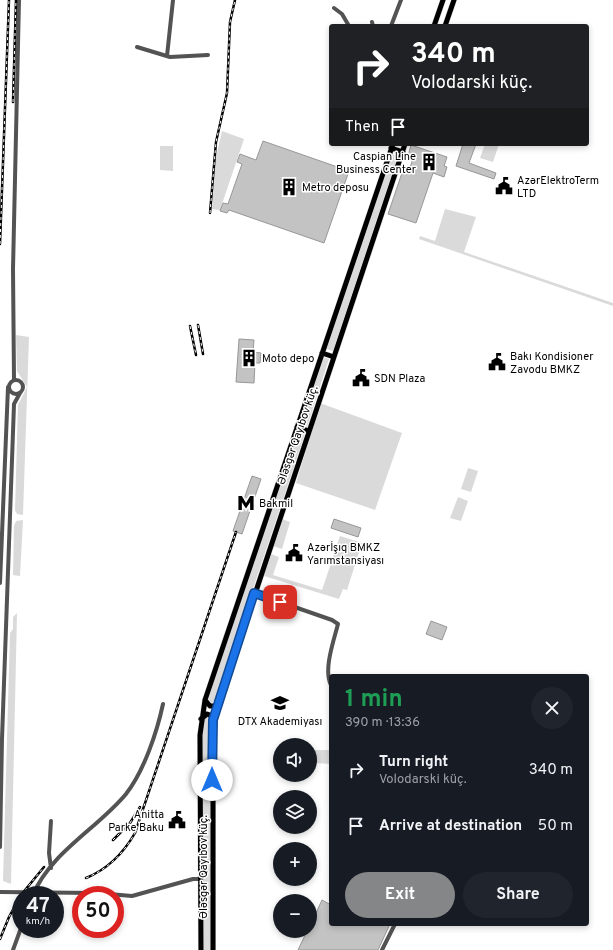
<!DOCTYPE html>
<meta charset="utf-8">
<style>
:root{--surface:#171b24;--page:#20242c;--text:#f1f3f6;--muted:#9ea1a6;--accent:#858687}
body{margin:0;font-family:Overpass,sans-serif;background:var(--page);color:var(--text);height:100vh;display:flex;flex-direction:column;font-size:15px;white-space:nowrap}
*{box-sizing:border-box;margin:0}
p{font-size:13px;color:var(--muted)}
.icon{flex:none;width:22px;height:22px;fill:none;stroke:currentColor;stroke-width:2;stroke-linecap:round;stroke-linejoin:round}
.map{position:relative;flex:1;overflow:hidden}
.sheet{position:absolute;left:329px;top:674px;width:260px;height:252px;display:flex;flex-direction:column;background:var(--surface);border-radius:4px;box-shadow:0 2px 6px #0003}
.sheet>*{flex:none}
.banner{position:absolute;left:329px;top:24px;width:260px;height:122px;border-radius:4px;box-shadow:0 2px 6px #0003;background:#202124;color:#fff;overflow:hidden}
.buttons{position:absolute;left:273px;top:738px;display:grid;gap:8px}
.buttons a{display:grid;place-items:center;width:44px;height:44px;border-radius:50%;background:var(--surface);box-shadow:0 2px 6px #0003;font-size:20px}
.speed{position:absolute;left:12px;top:886px;display:flex;gap:8px;font-size:20px;font-weight:700;text-align:center}
.speed>*{display:grid;place-content:center;width:52px;height:52px;border-radius:50%;background:var(--surface);box-shadow:0 2px 6px #0003;line-height:1}
.speed small{font-size:10px;font-weight:400}
.speed .limit{border:6px solid #d22;background:#fff;color:#111}
.pin{position:absolute;display:grid;place-items:center;width:34px;height:34px;color:#fff;margin:-17px;border-radius:8px;box-shadow:0 2px 6px #0006}
.me{position:absolute;width:44px;margin:-22px;rotate:0deg;stroke-linejoin:round;filter:drop-shadow(0 0 3px #0008)}
.turn{display:flex;align-items:center;gap:14px;height:84px;padding:0 16px;font-size:18px}
.turn .icon{width:52px;height:52px;stroke-width:2.5}
.turn b{display:block;font-size:28px;line-height:34px}
.then{display:flex;align-items:center;height:38px;padding:0 16px;background:#0003;gap:8px;font-size:15px}
.round{display:grid;place-items:center;flex:none;width:42px;height:42px;border-radius:21px;background:var(--page)}
.summary{display:flex;align-items:center;justify-content:space-between;height:68px;padding:0 16px}
h1{font-size:24px;font-weight:700;line-height:30px;color:#1e9e55}
.action{display:flex;gap:8px;margin-top:auto;padding:8px 16px}
.action a{flex:1;height:46px;border-radius:24px;background:var(--accent);color:#fff;font-size:16px;font-weight:700;line-height:46px;text-align:center}
.action a+a{background:var(--page);color:var(--text)}
ul{padding:0;list-style:none}
li{display:flex;align-items:center;gap:12px;height:56px;padding:0 16px}
li div{flex:1}
li b{display:block;font-size:15px}
li em{font-style:normal}
.map>svg:first-child{display:block}
.green{fill:#dadada}
.building{fill:#c3c3c3;stroke:#979797}
.lines{fill:none;stroke-linecap:round;stroke-linejoin:round}
.major-casing{stroke:#dbdbdb;stroke-width:6}
.minor{stroke:#535353;stroke-width:4}
.major{stroke:#000;stroke-width:5}
.rail-casing{stroke:#000;stroke-width:2.5}
.rail{stroke:#fff;stroke-width:1;stroke-dasharray:3;stroke-linecap:butt}
.route-casing{stroke:#114b97;stroke-width:10}
.route{stroke:#1a73e8;stroke-width:7}
.labels{text-anchor:middle;stroke-width:3;stroke-linejoin:round;paint-order:stroke}
.poi-label{font-size:11px;fill:#000;stroke:#fff;text-anchor:start}
.street-label{font-size:11px;fill:#000;stroke:#fff}
</style>
<div class="map">
<svg width="613" height="950" viewBox="0 0 613 950">
<rect width="100%" height="100%" fill="#fff"/>
<!-- green -->
<path class="green" d="M 222,131 L 244,139 L 220,210 L 212,209 L 216,157 Z
M 485,144 L 499,144 L 493,162 L 480,158 Z
M 160,146 L 173,146 L 173,171 L 160,170 Z
M 392,154 L 398,156 L 333,351 L 326,349 Z
M 445,209 L 476,217 L 464,252 L 613,303 L 613,306 L 419,239 L 420,236 L 435,241 Z
M 16,335 L 29,337 L 23,515 L 17,514 L 15,510 L 18,405 L 27,387 L 17,371 Z
M 323,357 L 329,359 L 307,427 L 301,424 Z
M 320,403 L 402,433 L 375,510 L 296,483 Z
M 298,432 L 305,434 L 216,699 L 212,703 L 208,700 L 208,697 Z
M 468,468 L 478,471 L 471,492 L 461,489 Z
M 458,497 L 468,501 L 461,521 L 450,518 Z
M 282,519 L 290,522 L 282,549 L 273,546 Z
M 23,520 L 20,576 L 13,575 L 14,526 L 16,521 Z
M 340,536 L 362,543 L 347,590 L 343,589 L 339,599 L 264,576 L 271,554 L 279,557 L 273,575 L 322,590 Z
M 17,613 L 11,884 L 3,881 L 10,633 L 13,629 L 13,617 Z
M 208,717 L 210,720 L 210,950 L 203,950 L 202,730 L 204,718 Z
M 315,750 L 331,750 L 331,764 L 315,763 Z"/>
<!-- building -->
<path class="building" d="M 263,141 L 349,171 L 324,243 L 229,210 L 227,213 L 220,211 L 223,203 L 228,204 L 242,164 L 237,162 L 240,154 L 256,160 Z
M 463,144 L 476,144 L 469,163 L 496,173 L 494,179 L 456,166 Z
M 411,145 L 447,157 L 444,166 L 447,167 L 444,177 L 433,173 L 416,223 L 388,214 L 404,167 L 410,168 L 413,158 L 408,156 Z
M 239,339 L 254,340 L 253,352 L 261,353 L 260,363 L 255,363 L 254,383 L 236,382 Z
M 252,476 L 261,479 L 242,534 L 233,531 Z
M 334,519 L 361,528 L 358,537 L 331,528 Z
M 431,621 L 447,627 L 442,640 L 426,634 Z
M 322,900 L 331,905 L 331,924 L 390,924 L 378,950 L 298,950 L 307,931 L 310,931 L 310,926 Z"/>
<g class="lines">
<!-- major casing -->
<g class="major-casing">
<path id="major" d="M 434,26 L 443,0
M 445,26 L 454,0
M 391,148 L 403,152
M 322,353 L 334,357
M 297,427 L 309,431
M 205,700 L 210,706 L 216,706
M 201,719 L 207,714 L 210,715 L 213,720
M 201,950 L 200,735 L 205,700 L 393,144
M 213,950 L 213,720 L 405,144"/>
</g>
<!-- minor -->
<path class="minor" d="M 334,8 L 342,14 L 349,26
M 372,22 L 373,26
M 391,26 L 401,0
M 137,47 L 170,57 L 208,55
M 167,56 L 173,0
M9 387a7 7 0 1 1 14 0a7 7 0 1 1-14 0Z
M 14,380 L 13,269 L 19,0
M 0,583 L 8,387
M 254,593 L 332,620 L 338,624 C 334,640 323,670 331,685
M 51,821 L 49,853 L 51,868
M 0,847 L 2,739 L 14,404 L 20,393
M 0,892 L 97,893 L 132,896 L 193,879 L 201,879
M 33,895 C 50,853 98,828 126,794 C 144,771 157,732 163,704
M 13,950 L 21,928
M 382,950 L 395,924"/>
<!-- major -->
<use href="#major" class="major"/>
<!-- rail casing -->
<g class="rail-casing">
<path id="rail" d="M 13,102 L 16,0
M 210,213 L 216,142 L 227,93 L 230,22 L 235,0
M 0,244 L 9,0
M 198,325 L 203,354
M 190,326 L 196,355
M 113,840 L 130,823 L 140,807
M 86,878 C 108,869 123,854 135,833 L 236,532
M 21,895 L 44,867
M 0,939 L 9,917 L 21,895"/>
</g>
<!-- rail -->
<use href="#rail" class="rail"/>
</g>
<g class="lines">
<!-- route casing -->
<g class="route-casing">
<path id="route" d="M 212,780 L 213,720 L 254,593 L 280,602"/>
</g>
<!-- route -->
<use href="#route" class="route"/>
</g>
<!-- icons -->
<defs>
<g id="building-bare" transform="scale(1.38)"><path d="M-4-6H4V6H1V3H-1V6H-4ZM-2.5-4.3h1.7v1.8h-1.7ZM.8-4.3h1.7v1.8H.8ZM-2.5-1h1.7V.8h-1.7ZM.8-1h1.7V.8H.8Z" fill="#000" stroke="#fff" stroke-width="2.5" paint-order="stroke"/></g>
<g id="civic-bare" transform="scale(1.38)"><path d="M-.6-6.5H3V-4.5H.6V-3L4-1V1h2V6H-6V1h2V-1L-.6-3ZM-1.2 2.5V6h2.4V2.5Z" fill="#000" stroke="#fff" stroke-width="2.5" paint-order="stroke"/></g>
<g id="metro-bare" transform="scale(1.38)"><path d="M-5.5 5V-5H-3L0 0L3-5H5.5V5H3V-.5L0 4L-3-.5V5Z" fill="#000" stroke="#fff" stroke-width="2.5" paint-order="stroke"/></g>
<g id="university-bare" transform="scale(1.38)"><path d="M0-5L7-2L0 1L-7-2ZM-4 1L0 2.5L4 1V4Q0 6-4 4Z" fill="#000" stroke="#fff" stroke-width="2.5" paint-order="stroke"/></g>
</defs>
<g fill-rule="evenodd">
<use href="#building-bare" x="429" y="162"/>
<use href="#civic-bare" x="504" y="186"/>
<use href="#building-bare" x="289" y="187"/>
<use href="#building-bare" x="249" y="358"/>
<use href="#civic-bare" x="497" y="362"/>
<use href="#civic-bare" x="361" y="378"/>
<use href="#metro-bare" x="246" y="503"/>
<use href="#civic-bare" x="294" y="553"/>
<use href="#university-bare" x="280" y="703"/>
<use href="#civic-bare" x="177" y="820"/>
</g>
<g class="labels">
<!-- poi labels -->
<g class="poi-label">
<text x="416" y="160" text-anchor="end">Caspian Line<tspan x="416" dy="13">Business Center</tspan></text>
<text x="517" y="184">AzərElektroTerm<tspan x="517" dy="13">LTD</tspan></text>
<text x="302" y="191">Metro deposu</text>
<text x="510" y="360">Bakı Kondisioner<tspan x="510" dy="13">Zavodu BMKZ</tspan></text>
<text x="262" y="362">Moto depo</text>
<text x="374" y="382">SDN Plaza</text>
<text x="259" y="507">Bakmil</text>
<text x="307" y="551">Azərİşıq BMKZ<tspan x="307" dy="13">Yarımstansiyası</tspan></text>
<text x="280" y="725" text-anchor="middle">DTX Akademiyası</text>
<text x="164" y="818" text-anchor="end">Anitta<tspan x="164" dy="13">Parke Baku</tspan></text>
</g>
<!-- street labels -->
<g class="street-label">
<text transform="translate(297 435) rotate(-71)" y="4">Ələsgər Qayıbov küç.</text>
<text transform="translate(203 867) rotate(-90)" y="4">Ələsgər Qayıbov küç.</text>
</g>
</g>
</svg>
<div class="buttons">
<a><svg class="icon" aria-label="sound" viewBox="0 0 24 24"><path d="M4 9h4l5-4v14l-5-4H4zM17 9q2 3 0 6"/></svg></a>
<a><svg class="icon" aria-label="layers" viewBox="0 0 24 24"><path d="M12 4l9 5-9 5-9-5zM3 14l9 5 9-5"/></svg></a>
<a>+</a>
<a>−</a>
</div>
<div class="speed"><div>47<small>km/h</small></div><div class="limit">50</div></div>
<div class="pin" style="left:280px;top:602px;background:#d93025"><svg class="icon" aria-label="arrive" viewBox="0 0 24 24"><path d="M6 21V4h12l-3 4 3 4H6"/></svg></div>
<svg class="me" style="left:212px;top:780px" viewBox="-20 -20 40 40"><circle r="19" fill="#fff"/><path d="M0-13L10 11 0 6-10 11z" fill="#1a73e8"/></svg>
<div class="banner">
<div class="turn"><svg class="icon" aria-label="right" viewBox="0 0 24 24"><path d="M7 20v-9h11M14 6l5 5-5 5"/></svg><div><b>340 m</b>Volodarski küç.</div></div>
<div class="then">Then<svg class="icon" aria-label="arrive" viewBox="0 0 24 24"><path d="M6 21V4h12l-3 4 3 4H6"/></svg></div>
</div>
<section class="sheet">
<div class="summary"><div><h1>1 min</h1><p>390 m · 13:36</p></div><a class="round"><svg class="icon" aria-label="close" viewBox="0 0 24 24"><path d="M6 6l12 12M18 6L6 18"/></svg></a></div>
<ul>
<li><svg class="icon" aria-label="right" viewBox="0 0 24 24"><path d="M7 20v-9h11M14 6l5 5-5 5"/></svg><div><b>Turn right</b><p>Volodarski küç.</p></div><em>340 m</em></li>
<li><svg class="icon" aria-label="arrive" viewBox="0 0 24 24"><path d="M6 21V4h12l-3 4 3 4H6"/></svg><div><b>Arrive at destination</b></div><em>50 m</em></li>
</ul>
<div class="action"><a>Exit</a><a>Share</a></div>
</section>
</div>
